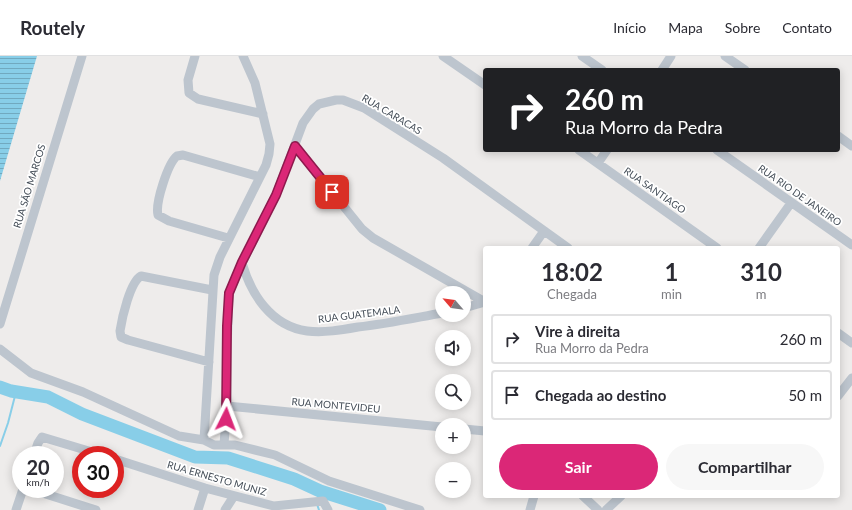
<!DOCTYPE html>
<html lang="pt">
<meta charset="utf-8">
<style>
:root{--surface:#fff;--page:#f7f7f7;--text:#2b2b33;--muted:#7c7c81;--line:#e1e1e2;--accent:#db2777}
body{margin:0;font-family:Lato,sans-serif;background:var(--page);color:var(--text);height:100vh;display:flex;flex-direction:column;font-size:15px;white-space:nowrap}
*{box-sizing:border-box;margin:0}
p{font-size:13px;color:var(--muted)}
.icon{flex:none;width:22px;height:22px;fill:none;stroke:currentColor;stroke-width:2;stroke-linecap:round;stroke-linejoin:round}
.map{position:relative;flex:1;overflow:hidden}
.panel{position:absolute;left:483px;top:190px;width:357px;height:252px;display:flex;flex-direction:column;background:var(--surface);border-radius:4px;box-shadow:0 2px 10px #0003}
.panel>*{flex:none}
.banner{position:absolute;left:483px;top:12px;width:357px;height:84px;border-radius:4px;box-shadow:0 2px 10px #0003;background:#202124;color:#fff;overflow:hidden}
.needle{width:26px;rotate:298deg}
.buttons{position:absolute;left:435px;top:230px;display:grid;gap:8px}
.buttons a{display:grid;place-items:center;width:36px;height:36px;border-radius:50%;background:var(--surface);box-shadow:0 2px 10px #0003;font-size:20px}
.speed{position:absolute;left:12px;top:390px;display:flex;gap:8px;font-size:20px;font-weight:700;text-align:center}
.speed>*{display:grid;place-content:center;width:52px;height:52px;border-radius:50%;background:var(--surface);box-shadow:0 2px 10px #0003;line-height:1}
.speed small{font-size:10px;font-weight:400}
.speed .limit{border:6px solid #d22;background:#fff;color:#111}
.pin{position:absolute;display:grid;place-items:center;width:34px;height:34px;color:#fff;margin:-17px;border-radius:8px;box-shadow:0 2px 6px #0006}
.me{position:absolute;width:44px;margin:-22px;rotate:3deg;stroke-linejoin:round;filter:drop-shadow(0 0 3px #0008)}
.turn{display:flex;align-items:center;gap:14px;height:84px;padding:0 16px;font-size:18px}
.turn .icon{width:52px;height:52px;stroke-width:2.5}
.turn b{display:block;font-size:28px;line-height:34px}
.eta{display:flex;justify-content:space-evenly;align-items:center;height:68px;text-align:center}
.eta b{font-size:24px;font-weight:700;line-height:28px}
.action{display:flex;gap:8px;margin-top:auto;padding:8px 16px}
.action a{flex:1;height:46px;border-radius:24px;background:var(--accent);color:#fff;font-size:16px;font-weight:700;line-height:46px;text-align:center}
.action a+a{background:var(--page);color:var(--text)}
ul{padding:0;list-style:none}
li{display:flex;align-items:center;gap:12px;height:50px;margin:0 8px 6px;padding:0 8px;border:2px solid var(--line);border-radius:4px}
li div{flex:1}
li b{display:block;font-size:15px}
li em{font-style:normal}
header{display:flex;align-items:center;gap:24px;box-sizing:border-box;height:56px;padding:0 20px;background:var(--surface);border-bottom:1px solid var(--line)}
header strong{font-size:19px}
nav{display:flex;gap:22px;margin-inline-start:auto;font-size:14px}
.map>svg:first-child{display:block}
.water{fill:url(#water-rules)}
.lines{fill:none;stroke-linecap:round;stroke-linejoin:round}
.stream{stroke:#88cee8;stroke-width:2}
.river{stroke:#88cee8;stroke-width:13}
.minor{stroke:#bdc5ce;stroke-width:9}
.route-casing{stroke:#8e194d;stroke-width:10}
.route{stroke:#db2777;stroke-width:7}
.labels{text-anchor:middle;stroke-width:3.5;stroke-linejoin:round;paint-order:stroke}
.street-label{font-size:10px;fill:#454e58;stroke:#fff}
</style>
<header>
<strong>Routely</strong>
<nav><a>Início</a><a>Mapa</a><a>Sobre</a><a>Contato</a></nav>
</header>
<div class="map">
<svg width="852" height="454" viewBox="0 0 852 454">
<defs>
<pattern id="water-rules" width="6" height="5" patternUnits="userSpaceOnUse"><rect width="6" height="5" fill="#88cee8"/><path d="M0 2.5h6" fill="none" stroke="#71a9bf"/></pattern>
</defs>
<rect width="100%" height="100%" fill="#eeeceb"/>
<!-- water -->
<path class="water" d="M 0,0 L 37,0 L 0,125 Z"/>
<g class="lines">
<!-- stream -->
<path class="stream" d="M 0,390 L 8,367 L 16,336
M 318,443 L 320,435
M 317,448 L 319,454"/>
<!-- river -->
<path class="river" d="M 0,331 L 11,335 L 48,341 L 82,358 L 195,401 L 228,402 L 294,423 L 320,435 L 380,454"/>
<!-- minor -->
<path class="minor" d="M 195,0 L 188,24 L 189,37 L 198,43 L 263,58
M 443,0 L 485,29
M 582,0 L 602,14
M 725,0 L 745,14
M 662,14 L 671,0
M 838,80 L 852,90
M 295,90 L 362,173 L 373,182 L 485,246
M 579,94 L 717,192
M 717,94 L 852,189
M 598,107 L 607,94
M 228,182 L 169,165 L 158,159 C 155,147 168,107 177,100 L 183,99 L 260,121
M 532,192 L 544,175
M 759,192 L 791,147
M 242,207 C 251,238 271,270 307,275 C 324,277 341,274 358,271 C 386,268 414,262 442,257
M 464,252 L 485,246
M 0,268 L 82,0
M 838,277 L 852,287
M 0,293 L 31,317 L 83,336 L 179,380 L 204,384 L 214,389 L 235,389 L 275,399 L 329,425 L 420,454
M 209,306 L 128,284 L 121,281 L 120,275 C 122,262 130,226 141,220 L 212,234
M 838,340 L 852,322
M 227,350 L 442,371
M 464,373 L 485,375
M 204,384 L 214,219 L 220,201 L 266,109 L 269,98 L 270,88 L 255,27 L 243,0
M 224,388 L 227,350 L 227,294 L 229,237 L 242,207 L 276,139 L 303,67 L 313,53 L 319,48 L 336,44 L 343,44 L 364,52 L 443,102 L 568,192
M 34,399 L 38,387 L 42,381 L 102,399
M 115,403 L 205,432 L 274,450 L 323,445 L 328,454
M 30,433 L 96,454
M 583,440 L 598,454
M 16,454 L 23,433
M 198,454 L 205,432
M 225,454 L 234,440
M 530,454 L 534,440
M 606,454 L 621,440"/>
</g>
<g class="lines">
<!-- route casing -->
<g class="route-casing">
<path id="route" d="M 226,363 L 227,270 L 229,237 L 242,206 L 276,139 L 295,90 L 332,136"/>
</g>
<!-- route -->
<use href="#route" class="route"/>
</g>
<g class="labels">
<!-- street labels -->
<g class="street-label">
<text transform="translate(392 58) rotate(31)" y="4">RUA CARACAS</text>
<text transform="translate(29 130) rotate(-73)" y="4">RUA SĀO MARCOS</text>
<text transform="translate(655 134) rotate(35)" y="4">RUA SANTIAGO</text>
<text transform="translate(800 139) rotate(35)" y="4">RUA RIO DE JANEIRO</text>
<text transform="translate(359 258) rotate(-7)" y="4">RUA GUATEMALA</text>
<text transform="translate(336 349) rotate(5)" y="4">RUA MONTEVIDEU</text>
<text transform="translate(217 422) rotate(16)" y="4">RUA ERNESTO MUNIZ</text>
</g>
</g>
</svg>
<div class="buttons">
<a><svg class="needle" viewBox="-14 -14 28 28"><path d="M0-13l5 13h-10z" fill="#e53935"/><path d="M0 13l5-13h-10z" fill="#7c7c81"/></svg></a>
<a><svg class="icon" aria-label="sound" viewBox="0 0 24 24"><path d="M4 9h4l5-4v14l-5-4H4zM17 9q2 3 0 6"/></svg></a>
<a><svg class="icon" aria-label="search" viewBox="0 0 24 24"><circle cx="10" cy="10" r="6"/><path d="M15 15l6 6"/></svg></a>
<a>+</a>
<a>−</a>
</div>
<div class="speed"><div>20<small>km/h</small></div><div class="limit">30</div></div>
<div class="pin" style="left:332px;top:136px;background:#d93025"><svg class="icon" aria-label="arrive" viewBox="0 0 24 24"><path d="M6 21V4h12l-3 4 3 4H6"/></svg></div>
<svg class="me" style="left:226px;top:363px" viewBox="-20 -20 40 40"><path d="M0-17L14 15 0 8-14 15z" fill="#db2777" stroke="#fff" stroke-width="4"/></svg>
<div class="banner">
<div class="turn"><svg class="icon" aria-label="right" viewBox="0 0 24 24"><path d="M7 20v-9h11M14 6l5 5-5 5"/></svg><div><b>260 m</b>Rua Morro da Pedra</div></div>
</div>
<section class="panel">
<div class="eta">
<div><b>18:02</b><p>Chegada</p></div>
<div><b>1</b><p>min</p></div>
<div><b>310</b><p>m</p></div>
</div>
<ul>
<li><svg class="icon" aria-label="right" viewBox="0 0 24 24"><path d="M7 20v-9h11M14 6l5 5-5 5"/></svg><div><b>Vire à direita</b><p>Rua Morro da Pedra</p></div><em>260 m</em></li>
<li><svg class="icon" aria-label="arrive" viewBox="0 0 24 24"><path d="M6 21V4h12l-3 4 3 4H6"/></svg><div><b>Chegada ao destino</b></div><em>50 m</em></li>
</ul>
<div class="action"><a>Sair</a><a>Compartilhar</a></div>
</section>
</div>
